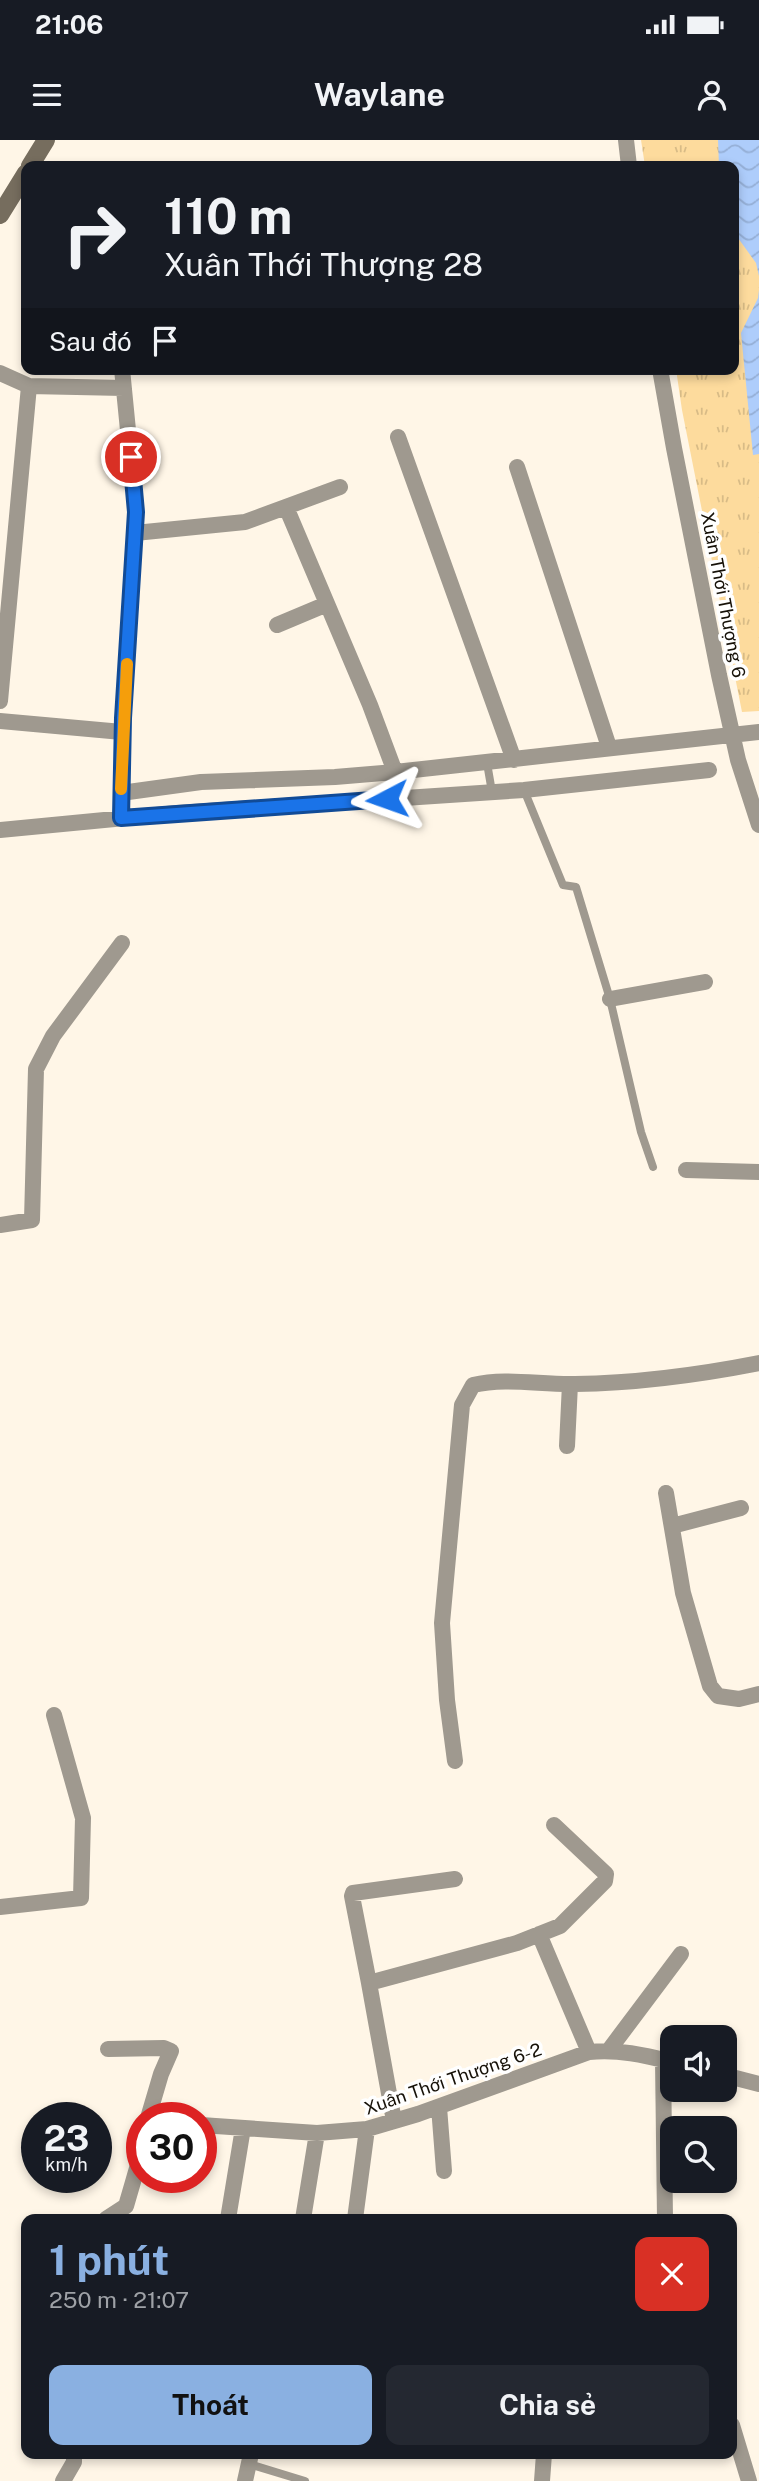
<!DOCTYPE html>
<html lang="vi">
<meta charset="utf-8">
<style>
:root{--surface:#171b24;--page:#242831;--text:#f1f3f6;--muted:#9ea1a6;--accent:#8ab0e1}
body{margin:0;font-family:"Public Sans",sans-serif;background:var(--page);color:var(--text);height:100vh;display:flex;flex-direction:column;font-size:26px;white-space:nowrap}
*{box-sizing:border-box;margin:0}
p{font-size:23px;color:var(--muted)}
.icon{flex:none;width:38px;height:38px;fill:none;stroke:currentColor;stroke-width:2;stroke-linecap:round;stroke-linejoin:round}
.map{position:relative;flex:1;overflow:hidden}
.details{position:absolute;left:21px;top:2074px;width:716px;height:245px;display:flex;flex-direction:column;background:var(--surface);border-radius:14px;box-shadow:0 4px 10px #0003}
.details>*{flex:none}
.banner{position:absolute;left:21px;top:21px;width:718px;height:214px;border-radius:14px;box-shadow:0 4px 10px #0003;background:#171b24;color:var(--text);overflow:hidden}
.controls{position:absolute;left:660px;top:1885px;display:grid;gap:14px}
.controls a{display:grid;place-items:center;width:77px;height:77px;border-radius:14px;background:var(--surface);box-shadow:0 4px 10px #0003;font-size:35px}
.speed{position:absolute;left:21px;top:1962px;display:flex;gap:14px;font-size:35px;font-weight:700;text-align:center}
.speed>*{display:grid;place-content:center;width:91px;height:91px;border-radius:50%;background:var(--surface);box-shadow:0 4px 10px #0003;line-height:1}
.speed small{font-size:18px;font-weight:400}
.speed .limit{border:10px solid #d22;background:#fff;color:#111}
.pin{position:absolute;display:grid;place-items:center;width:60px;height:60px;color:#fff;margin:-30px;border:4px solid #fff;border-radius:50%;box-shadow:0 2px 7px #0007}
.me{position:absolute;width:77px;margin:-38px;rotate:266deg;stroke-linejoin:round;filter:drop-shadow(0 0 5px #0008)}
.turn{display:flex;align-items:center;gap:24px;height:147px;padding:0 28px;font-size:32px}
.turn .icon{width:91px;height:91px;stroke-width:2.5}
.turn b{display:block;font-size:49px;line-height:60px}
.then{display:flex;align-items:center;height:66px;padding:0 28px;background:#0003;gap:14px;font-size:26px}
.round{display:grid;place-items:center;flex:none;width:74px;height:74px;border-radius:14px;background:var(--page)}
.head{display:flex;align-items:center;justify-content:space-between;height:119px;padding:0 28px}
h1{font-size:42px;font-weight:700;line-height:52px;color:var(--accent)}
.cta{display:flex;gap:14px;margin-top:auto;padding:14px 28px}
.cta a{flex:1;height:80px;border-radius:14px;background:var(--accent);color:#111;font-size:28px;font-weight:700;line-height:80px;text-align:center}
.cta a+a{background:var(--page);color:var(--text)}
.status{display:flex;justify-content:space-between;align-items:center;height:49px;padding:0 35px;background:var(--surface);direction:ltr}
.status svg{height:19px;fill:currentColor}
header{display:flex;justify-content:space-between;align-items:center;height:91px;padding:0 28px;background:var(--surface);font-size:32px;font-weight:700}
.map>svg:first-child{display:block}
.park{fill:url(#park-tufts)}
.water{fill:url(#water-waves)}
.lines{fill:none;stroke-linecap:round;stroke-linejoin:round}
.service{stroke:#9f998f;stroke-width:8}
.minor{stroke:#9f998f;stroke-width:16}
.secondary{stroke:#766d5e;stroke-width:18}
.route-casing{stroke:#114b97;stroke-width:18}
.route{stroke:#1a73e8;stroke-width:12}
.slow{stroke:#f59e0b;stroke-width:12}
.labels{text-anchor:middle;stroke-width:7;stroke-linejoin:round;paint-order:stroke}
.street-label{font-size:18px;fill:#161108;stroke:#fff}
</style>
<div class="status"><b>21:06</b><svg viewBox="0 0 49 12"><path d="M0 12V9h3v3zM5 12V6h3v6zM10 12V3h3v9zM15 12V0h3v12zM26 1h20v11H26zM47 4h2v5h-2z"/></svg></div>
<header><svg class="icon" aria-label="menu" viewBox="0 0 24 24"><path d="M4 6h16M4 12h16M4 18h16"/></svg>Waylane<svg class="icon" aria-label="person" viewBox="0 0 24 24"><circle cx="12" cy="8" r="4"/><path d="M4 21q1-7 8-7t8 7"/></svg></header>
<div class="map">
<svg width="759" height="2341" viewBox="0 0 759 2341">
<defs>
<pattern id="park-tufts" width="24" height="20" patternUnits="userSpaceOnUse" patternTransform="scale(1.75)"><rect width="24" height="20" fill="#fddb9d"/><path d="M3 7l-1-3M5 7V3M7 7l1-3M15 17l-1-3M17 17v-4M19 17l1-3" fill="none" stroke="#d8bb86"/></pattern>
<pattern id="water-waves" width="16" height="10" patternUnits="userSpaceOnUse" patternTransform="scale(1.75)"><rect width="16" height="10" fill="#aecdfb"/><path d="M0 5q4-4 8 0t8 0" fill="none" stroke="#95afd6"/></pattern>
</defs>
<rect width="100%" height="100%" fill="#fff6e7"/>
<!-- park -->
<path class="park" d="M 641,0 L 759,0 L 759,571 L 742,572 L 682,270 L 676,229 L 733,229 L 733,26 L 645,26 Z"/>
<!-- water -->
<path class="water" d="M 718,0 L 759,0 L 759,136 L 756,123 L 733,91 L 733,26 L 719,26 Z
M 759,150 L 759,314 L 753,315 L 741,193 L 758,158 Z"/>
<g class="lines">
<!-- service -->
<path class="service" d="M 487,623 L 492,652
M 524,650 L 563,745 L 576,747 L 610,859 L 641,992 L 653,1027
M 249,2324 L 305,2341"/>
<!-- minor -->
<path class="minor" d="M 626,0 L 629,26
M 660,229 L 674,308 L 719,535 L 738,620 L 759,685
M 0,233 L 29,246 L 124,248
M 398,297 L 514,620
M 517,327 L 609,607
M 286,367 L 370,565 L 395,632
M 135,393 L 245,382 L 340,347
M 277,485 L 327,464
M 0,561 L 29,246
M 0,581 L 122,592
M 121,653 L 201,642 L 335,637 L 395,632 L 759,592
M 121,678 L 123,578 L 136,372 L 122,229
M 0,690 L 177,673 L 524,650 L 709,630
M 610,859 L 705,842
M 686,1030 L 759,1032
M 0,1085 L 32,1080 L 36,929 L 53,896 L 122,803
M 567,1306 L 570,1244
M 666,1353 L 683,1453 L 710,1546 L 718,1556 L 739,1559 L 759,1554
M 672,1386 L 741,1368
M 455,1621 L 447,1560 L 442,1483 L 462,1265 L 473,1245 C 506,1237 541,1245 575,1244 C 638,1243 698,1235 759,1223
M 0,1767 L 81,1758 L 83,1678 L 54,1575
M 539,1794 L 589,1912
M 369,1843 L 352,1756 L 353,1753 L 455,1739
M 108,1909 L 164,1908 L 171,1911 L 161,1934 L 148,1978
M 609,1910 L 681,1814
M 663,1920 L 665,2079
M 724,1935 L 759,1944
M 439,1967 L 444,2031
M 394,1981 L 369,1843 L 517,1803 L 560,1786 L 605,1741 L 606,1734 L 554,1685
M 201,1985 L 317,1993 L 367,1989 L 418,1974 L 589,1912 C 618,1909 644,1915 672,1922
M 106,2079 L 126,2066 L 142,2011
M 228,2079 L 243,1988
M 303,2079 L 317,1993
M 355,2079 L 367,1989
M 732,2285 L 749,2341
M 63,2341 L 74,2322 L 74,2314
M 245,2341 L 251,2314
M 542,2341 L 544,2314"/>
<!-- secondary -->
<path class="secondary" d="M 30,26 L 46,0
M 0,75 L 26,33"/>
</g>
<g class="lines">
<!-- route casing -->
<g class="route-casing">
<path id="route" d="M 131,317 L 136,372 L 123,578 L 121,678 L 387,659"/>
</g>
<!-- route -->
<use href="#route" class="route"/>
<!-- slow -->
<path class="slow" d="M 121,649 L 127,524"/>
</g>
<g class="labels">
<!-- street labels -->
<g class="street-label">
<text transform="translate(723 455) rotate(79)" y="6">Xuân Thới Thượng 6</text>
<text transform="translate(453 1939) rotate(-19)" y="6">Xuân Thới Thượng 6-2</text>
</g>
</g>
</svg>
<div class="controls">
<a><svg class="icon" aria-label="sound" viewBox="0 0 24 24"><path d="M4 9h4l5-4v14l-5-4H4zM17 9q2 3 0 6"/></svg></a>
<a><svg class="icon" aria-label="search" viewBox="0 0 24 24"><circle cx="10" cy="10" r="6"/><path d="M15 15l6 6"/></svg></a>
</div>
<div class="speed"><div>23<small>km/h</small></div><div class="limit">30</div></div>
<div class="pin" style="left:131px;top:317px;background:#d93025"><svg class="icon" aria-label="arrive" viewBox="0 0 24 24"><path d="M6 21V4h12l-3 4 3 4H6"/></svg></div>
<svg class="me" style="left:387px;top:659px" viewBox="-20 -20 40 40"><path d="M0-17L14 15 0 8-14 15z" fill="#1a73e8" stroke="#fff" stroke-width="4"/></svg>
<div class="banner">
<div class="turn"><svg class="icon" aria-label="right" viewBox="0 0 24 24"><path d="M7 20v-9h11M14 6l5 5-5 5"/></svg><div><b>110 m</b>Xuân Thới Thượng 28</div></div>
<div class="then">Sau đó<svg class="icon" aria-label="arrive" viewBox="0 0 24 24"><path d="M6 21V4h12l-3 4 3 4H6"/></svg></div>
</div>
<section class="details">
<div class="head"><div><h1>1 phút</h1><p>250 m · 21:07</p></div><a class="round" style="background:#d93025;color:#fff"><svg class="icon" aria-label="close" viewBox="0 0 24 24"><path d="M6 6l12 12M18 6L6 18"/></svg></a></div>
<div class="cta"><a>Thoát</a><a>Chia sẻ</a></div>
</section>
</div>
